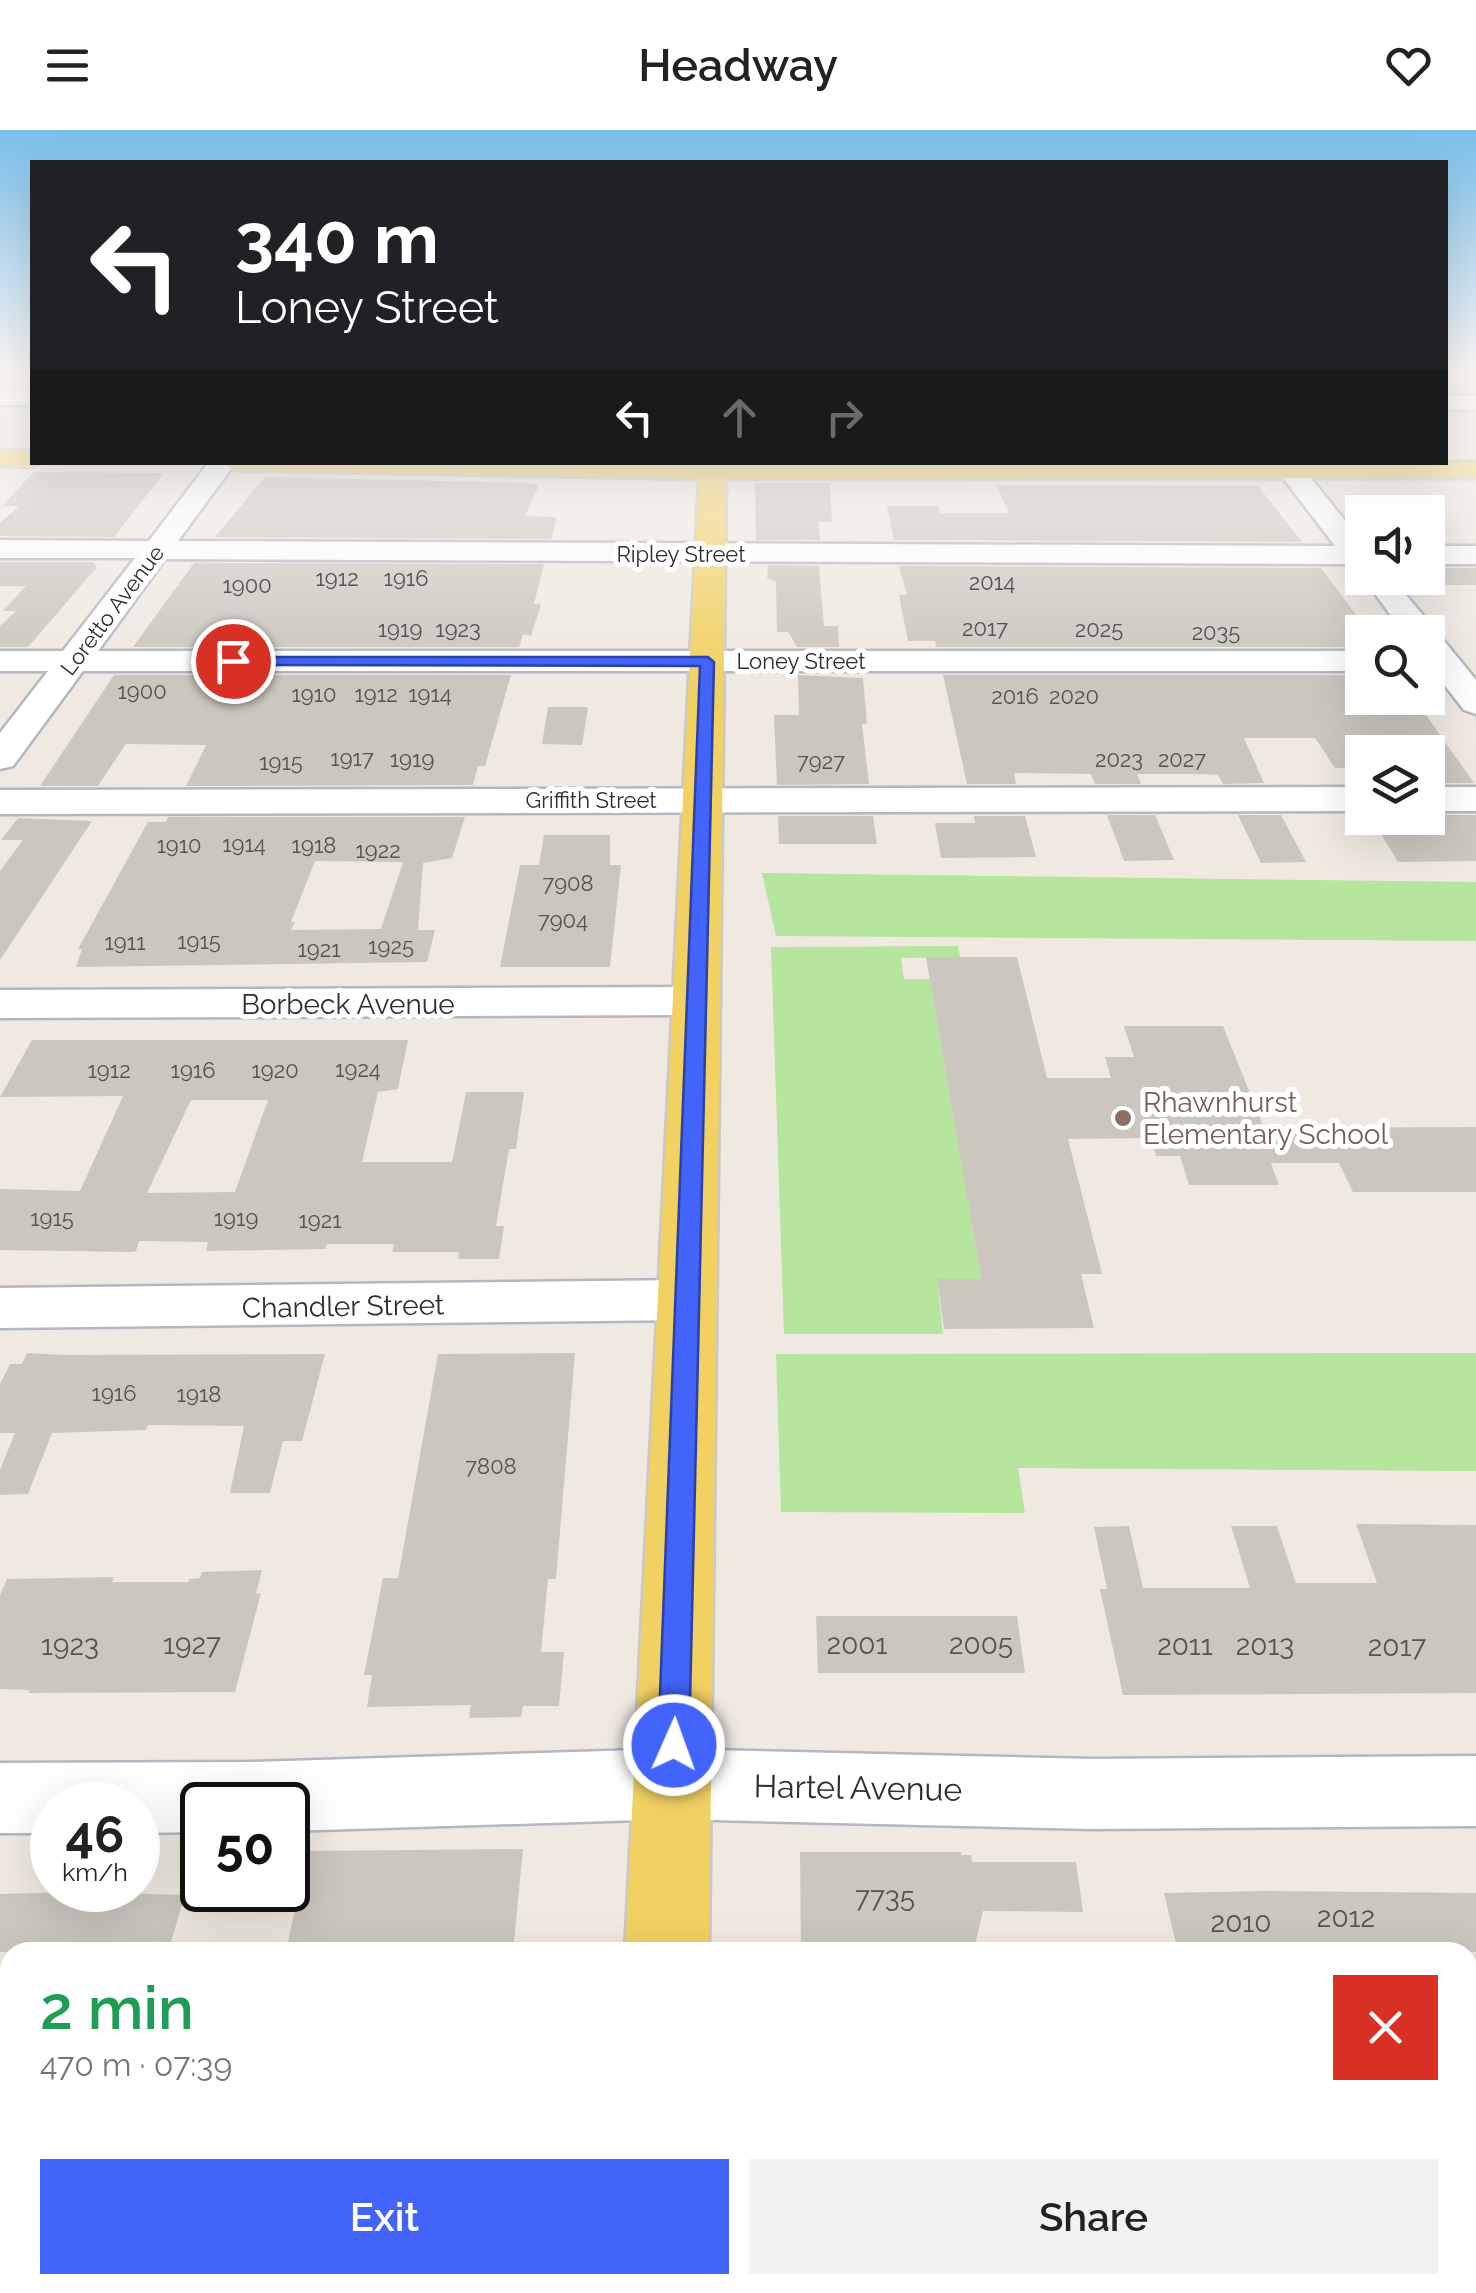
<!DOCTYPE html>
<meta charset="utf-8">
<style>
:root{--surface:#fff;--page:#f2f2f2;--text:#222;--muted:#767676;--accent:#4264fb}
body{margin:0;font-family:Raleway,sans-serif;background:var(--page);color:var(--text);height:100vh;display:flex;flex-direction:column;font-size:38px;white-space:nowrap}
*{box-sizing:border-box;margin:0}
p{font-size:32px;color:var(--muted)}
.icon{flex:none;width:55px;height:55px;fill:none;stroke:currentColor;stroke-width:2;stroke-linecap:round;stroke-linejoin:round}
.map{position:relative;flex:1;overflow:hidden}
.sheet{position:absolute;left:0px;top:1812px;width:1478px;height:352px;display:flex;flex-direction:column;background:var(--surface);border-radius:30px 30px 0 0;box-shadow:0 10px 40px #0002}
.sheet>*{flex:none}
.guide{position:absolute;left:30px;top:30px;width:1418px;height:305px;border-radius:0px;box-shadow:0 10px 40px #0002;background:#202124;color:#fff;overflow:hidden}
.controls{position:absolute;left:1345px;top:365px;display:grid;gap:20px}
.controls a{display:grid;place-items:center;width:100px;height:100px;border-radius:0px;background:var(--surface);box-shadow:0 10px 40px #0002;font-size:50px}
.speed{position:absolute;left:30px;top:1652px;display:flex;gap:20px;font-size:50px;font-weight:700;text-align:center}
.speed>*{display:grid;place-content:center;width:130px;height:130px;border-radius:50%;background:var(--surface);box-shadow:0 10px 40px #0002;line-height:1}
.speed small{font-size:25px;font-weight:400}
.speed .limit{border:5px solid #111;border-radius:15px;background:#fff;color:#111}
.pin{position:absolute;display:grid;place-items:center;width:85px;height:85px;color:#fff;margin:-42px;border:5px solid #fff;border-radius:50%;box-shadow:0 2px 10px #0007}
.me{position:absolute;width:110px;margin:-55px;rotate:2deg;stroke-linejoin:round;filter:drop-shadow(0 0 8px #0008)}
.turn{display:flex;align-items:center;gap:35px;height:210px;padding:0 40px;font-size:45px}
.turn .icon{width:130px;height:130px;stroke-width:2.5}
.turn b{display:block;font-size:70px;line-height:85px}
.lanes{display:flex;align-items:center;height:95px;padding:0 40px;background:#0003;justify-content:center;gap:50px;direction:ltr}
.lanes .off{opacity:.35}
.round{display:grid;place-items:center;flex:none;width:105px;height:105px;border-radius:0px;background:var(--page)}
.headline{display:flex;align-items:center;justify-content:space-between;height:170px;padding:0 40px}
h1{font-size:60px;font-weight:600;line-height:75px;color:#1e9e55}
.action{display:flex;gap:20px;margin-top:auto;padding:20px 40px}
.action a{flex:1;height:115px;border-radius:0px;background:var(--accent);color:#fff;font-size:40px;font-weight:600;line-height:115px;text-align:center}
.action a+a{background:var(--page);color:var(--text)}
header{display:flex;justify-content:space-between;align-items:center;height:130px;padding:0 40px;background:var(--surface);font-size:45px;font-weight:600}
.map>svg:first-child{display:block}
.green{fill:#b6e59e}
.building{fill:#cbc7bf;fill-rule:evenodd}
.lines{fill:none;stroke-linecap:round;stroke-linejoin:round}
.minor-casing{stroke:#b4b7c1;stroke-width:5}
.major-casing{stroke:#c9c9c9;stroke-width:5}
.minor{fill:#fff;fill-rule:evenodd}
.major{fill:#f2d163;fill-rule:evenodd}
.route{fill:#4264fb;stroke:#2b41a3;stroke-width:2.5}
.education-dot{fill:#8d6e63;stroke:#fff;stroke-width:4}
.labels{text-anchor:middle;stroke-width:10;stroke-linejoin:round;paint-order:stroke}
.far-street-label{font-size:22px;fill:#2e2e2e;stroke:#fff}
.number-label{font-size:22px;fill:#555452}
.street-label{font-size:28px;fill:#2e2e2e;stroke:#fff}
.education-label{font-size:28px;fill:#785e54;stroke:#fff;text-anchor:start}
.near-number-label{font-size:28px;fill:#555452}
.near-street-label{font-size:32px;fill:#2e2e2e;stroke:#fff}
</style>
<header><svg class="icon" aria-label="menu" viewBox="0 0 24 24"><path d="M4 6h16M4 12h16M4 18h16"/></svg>Headway<svg class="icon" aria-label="heart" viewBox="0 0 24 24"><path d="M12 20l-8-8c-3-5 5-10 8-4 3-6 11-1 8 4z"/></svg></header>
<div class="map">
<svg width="1476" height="2163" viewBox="0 0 1476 2163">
<rect width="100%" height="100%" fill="#efe9e1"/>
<!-- green -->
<path class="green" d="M 762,743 L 1476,752 L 1476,811 L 776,806 Z
M 958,816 L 960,827 L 901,828 L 904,849 L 930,849 L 981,1149 L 937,1149 L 943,1204 L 784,1204 L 771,817 Z
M 1476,1223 L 1476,1341 L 1018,1338 L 1025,1383 L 781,1382 L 776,1224 Z"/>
<!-- building -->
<path class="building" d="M 34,342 L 164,343 L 114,407 L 0,406 L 0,393 L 19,376 L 2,376 Z
M 265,347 L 529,353 L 539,355 L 525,386 L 557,387 L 551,409 L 215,407 Z
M 755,353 L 830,353 L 832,392 L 818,392 L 820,410 L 756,410 Z
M 996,355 L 1258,356 L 1302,412 L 894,410 L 887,376 L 938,376 L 940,383 L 1009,383 Z
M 0,432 L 93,432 L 97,437 L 28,517 L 0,517 L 0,496 L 16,481 L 3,481 L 26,456 L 0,456 Z
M 194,433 L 544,434 L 534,474 L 541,474 L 531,506 L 523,504 L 519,517 L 133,517 Z
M 768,435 L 819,436 L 824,496 L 838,496 L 839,517 L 797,517 L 788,502 L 777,502 L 776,452 L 767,448 Z
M 899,436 L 1321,438 L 1360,490 L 1356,490 L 1365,502 L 1353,502 L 1362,517 L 936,517 L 935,511 L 908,511 L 899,465 L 907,465 Z
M 1428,438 L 1476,438 L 1476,455 L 1428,455 Z
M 114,545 L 511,545 L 485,636 L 478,636 L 473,655 L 186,656 L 206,615 L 126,614 L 98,656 L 40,656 Z
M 798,545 L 863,548 L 867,594 L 862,594 L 869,654 L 777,655 L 774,585 L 799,585 Z
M 943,545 L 1362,545 L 1362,568 L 1414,568 L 1474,653 L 1428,653 L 1428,622 L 1362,622 L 1362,638 L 1335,638 L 1315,608 L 1244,608 L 1264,653 L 1223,654 L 1218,645 L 1199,644 L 1137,644 L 1141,654 L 1095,654 L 1091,644 L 1014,643 L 1016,654 L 967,654 Z
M 548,577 L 588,577 L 582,615 L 542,614 Z
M 1107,685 L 1155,685 L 1174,730 L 1124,731 Z
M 1238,685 L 1281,685 L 1306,732 L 1261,733 Z
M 1428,685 L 1476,685 L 1476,731 L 1398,732 L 1375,694 L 1428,694 Z
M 778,686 L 873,686 L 877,714 L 779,714 Z
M 974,686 L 1025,686 L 1036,727 L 941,728 L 935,693 L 975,693 Z
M 168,687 L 465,687 L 452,728 L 423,733 L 418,800 L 435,800 L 427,832 L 76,837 L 82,819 L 78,819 L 148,692 L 166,692 ZM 315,731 L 403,732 L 381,799 L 291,800 L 295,792 L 291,792 Z
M 18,688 L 92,691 L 0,830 L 0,741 L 23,710 L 1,710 Z
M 544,705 L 610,705 L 610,735 L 621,735 L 610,837 L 500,837 L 520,735 L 539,735 Z
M 926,827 L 1017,827 L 1047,948 L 1111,948 L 1105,927 L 1134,927 L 1124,896 L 1223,896 L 1264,998 L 1476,997 L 1476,1062 L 1353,1062 L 1339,1033 L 1271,1033 L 1279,1055 L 1189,1055 L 1180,1026 L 1156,1026 L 1151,1008 L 1068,1009 L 1102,1144 L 1081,1144 L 1094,1198 L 944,1199 L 937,1149 L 981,1149 Z
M 32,910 L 408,910 L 398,959 L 378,962 L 362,1032 L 452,1032 L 466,962 L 524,962 L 516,1019 L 509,1019 L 496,1096 L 504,1096 L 499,1129 L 458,1129 L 459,1122 L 392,1122 L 394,1114 L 327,1114 L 325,1119 L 206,1121 L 208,1112 L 139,1111 L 136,1121 L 131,1122 L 0,1120 L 0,1059 L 80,1061 L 123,966 L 0,967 ZM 191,970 L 268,970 L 235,1062 L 147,1063 Z
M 27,1223 L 64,1225 L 325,1224 L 302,1311 L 283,1311 L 270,1363 L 230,1363 L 244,1296 L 148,1295 L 146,1300 L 52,1303 L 28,1364 L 0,1365 L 0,1340 L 15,1303 L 0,1303 L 0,1254 L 10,1234 L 22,1234 Z
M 575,1223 L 556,1449 L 548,1449 L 541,1522 L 564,1522 L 559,1576 L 523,1576 L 521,1587 L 469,1588 L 471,1575 L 367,1577 L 372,1545 L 364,1545 L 383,1448 L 398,1448 L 438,1224 Z
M 1356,1394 L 1476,1395 L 1476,1563 L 1123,1565 L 1100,1459 L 1107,1459 L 1094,1397 L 1129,1396 L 1143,1458 L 1250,1458 L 1231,1396 L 1277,1396 L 1296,1453 L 1377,1453 Z
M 262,1440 L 256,1464 L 261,1463 L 235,1562 L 28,1563 L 30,1560 L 0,1559 L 0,1465 L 7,1449 L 114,1447 L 112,1452 L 188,1452 L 189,1449 L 200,1448 L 202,1442 Z
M 816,1486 L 1017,1486 L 1025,1543 L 818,1543 Z
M 523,1719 L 513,1822 L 286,1822 L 307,1721 Z
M 800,1722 L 961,1722 L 961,1725 L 971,1725 L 972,1732 L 1076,1732 L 1083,1782 L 983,1781 L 974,1819 L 801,1822 Z
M 1263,1761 L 1476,1763 L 1476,1822 L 1178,1822 L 1164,1763 Z
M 79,1762 L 185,1765 L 168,1822 L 0,1822 L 0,1764 Z"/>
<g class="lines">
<!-- minor casing -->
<g class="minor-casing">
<path id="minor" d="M 0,261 L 32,261 L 32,275 L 0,275 Z
M 1445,266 L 1476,266 L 1476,280 L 1445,280 Z
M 209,332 L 236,332 L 178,411 L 1335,416 L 1271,332 L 1298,332 L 1362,412 L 1362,440 L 1349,434 L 165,429 L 98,521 L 1362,521 L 1362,541 L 83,541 L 13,636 L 0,639 L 0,603 L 48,541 L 0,541 L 0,521 L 63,521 L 135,428 L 0,428 L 0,410 L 149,411 Z
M 1428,416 L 1476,416 L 1476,434 L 1428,434 Z
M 1362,446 L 1392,448 L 1431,495 L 1434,504 L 1440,506 L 1476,550 L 1476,584 L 1464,580 L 1428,534 L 1428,502 L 1403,502 Z
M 1362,657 L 1362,681 L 0,684 L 0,660 Z
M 1428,657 L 1476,657 L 1476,681 L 1428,681 Z
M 696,857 L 713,861 L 719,871 L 713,881 L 696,885 L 0,888 L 0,860 Z
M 687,1150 L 708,1156 L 716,1170 L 708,1184 L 687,1190 L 0,1198 L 0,1158 Z
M 672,1619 L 1092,1629 L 1476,1626 L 1476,1696 L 1092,1699 L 672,1689 L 288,1701 L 288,1675 L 202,1675 L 202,1702 L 138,1703 L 138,1675 L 52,1675 L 52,1703 L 0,1703 L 0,1633 L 250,1632 Z"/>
</g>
<!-- major casing -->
<g class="major-casing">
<path id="major" d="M 0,320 L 32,321 L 32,332 L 42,332 L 32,337 L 0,336 Z
M 222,332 L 1476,332 L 1476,348 L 726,349 L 709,1822 L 625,1822 L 699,349 L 235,340 Z
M 608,2155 L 704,2155 L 704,2163 L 608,2163 Z"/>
</g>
<!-- minor -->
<use href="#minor" class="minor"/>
<!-- major -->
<use href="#major" class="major"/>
</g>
<!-- sky -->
<linearGradient id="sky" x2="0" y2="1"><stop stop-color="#7abfeb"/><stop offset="0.44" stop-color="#f8f5f2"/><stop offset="1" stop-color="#f8f5f2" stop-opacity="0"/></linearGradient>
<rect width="1476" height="545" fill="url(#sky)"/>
<!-- route -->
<path class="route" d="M 708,527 L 714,532 L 689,1615 L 685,1625 L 674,1629 L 662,1625 L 658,1615 L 700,536 L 233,535 L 226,531 L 233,527 Z"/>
<!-- markers -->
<circle class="education-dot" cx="1123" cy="988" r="10"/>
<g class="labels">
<!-- far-street labels -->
<g class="far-street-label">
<text x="681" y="432">Ripley Street</text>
<text transform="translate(112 480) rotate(-53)" y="8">Loretto Avenue</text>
<text x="801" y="539">Loney Street</text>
<text x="591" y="678">Griffith Street</text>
</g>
<!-- number labels -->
<g class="number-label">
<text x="337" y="456">1912</text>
<text x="406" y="456">1916</text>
<text x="992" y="460">2014</text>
<text x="247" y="463">1900</text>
<text x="985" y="506">2017</text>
<text x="400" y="507">1919</text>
<text x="458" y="507">1923</text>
<text x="1099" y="507">2025</text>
<text x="1216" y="510">2035</text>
<text x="142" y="569">1900</text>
<text x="314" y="572">1910</text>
<text x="376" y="572">1912</text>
<text x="430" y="572">1914</text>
<text x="1015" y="574">2016</text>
<text x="1074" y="574">2020</text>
<text x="352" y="636">1917</text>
<text x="412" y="637">1919</text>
<text x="1119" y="637">2023</text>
<text x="1182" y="637">2027</text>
<text x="821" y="639">7927</text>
<text x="281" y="640">1915</text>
<text x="244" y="722">1914</text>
<text x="179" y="723">1910</text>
<text x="314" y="723">1918</text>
<text x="378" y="728">1922</text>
<text x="568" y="761">7908</text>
<text x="563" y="798">7904</text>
<text x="199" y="819">1915</text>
<text x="125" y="820">1911</text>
<text x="391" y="824">1925</text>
<text x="319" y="827">1921</text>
<text x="358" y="947">1924</text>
<text x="109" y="948">1912</text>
<text x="193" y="948">1916</text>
<text x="275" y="948">1920</text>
<text x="52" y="1096">1915</text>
<text x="236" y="1096">1919</text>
<text x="320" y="1098">1921</text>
<text x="114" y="1271">1916</text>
<text x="199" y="1272">1918</text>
<text x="491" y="1344">7808</text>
</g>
<!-- street labels -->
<g class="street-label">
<text x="348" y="884">Borbeck Avenue</text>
<text transform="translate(343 1176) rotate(-1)" y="10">Chandler Street</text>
</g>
<!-- education labels -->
<g class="education-label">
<text x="1143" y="982">Rhawnhurst<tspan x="1143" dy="32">Elementary School</tspan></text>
</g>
<!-- near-number labels -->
<g class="near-number-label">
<text x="192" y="1524">1927</text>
<text x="857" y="1524">2001</text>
<text x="981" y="1524">2005</text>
<text x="70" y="1525">1923</text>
<text x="1185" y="1525">2011</text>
<text x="1265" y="1525">2013</text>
<text x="1397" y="1526">2017</text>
<text x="885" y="1777">7735</text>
<text x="1346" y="1797">2012</text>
<text x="1241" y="1802">2010</text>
</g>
<!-- near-street labels -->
<g class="near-street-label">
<text transform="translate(858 1658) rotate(1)" y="11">Hartel Avenue</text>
</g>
</g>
</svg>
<div class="controls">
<a><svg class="icon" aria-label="sound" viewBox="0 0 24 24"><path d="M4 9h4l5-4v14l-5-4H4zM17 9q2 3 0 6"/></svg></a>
<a><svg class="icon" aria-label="search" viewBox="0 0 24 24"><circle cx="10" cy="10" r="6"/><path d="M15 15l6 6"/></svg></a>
<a><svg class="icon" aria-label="layers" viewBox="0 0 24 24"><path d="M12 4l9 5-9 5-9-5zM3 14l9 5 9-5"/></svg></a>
</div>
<div class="speed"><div>46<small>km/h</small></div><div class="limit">50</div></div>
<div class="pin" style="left:233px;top:531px;background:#d93025"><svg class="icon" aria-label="arrive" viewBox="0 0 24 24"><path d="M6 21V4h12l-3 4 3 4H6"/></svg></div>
<svg class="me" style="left:674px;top:1615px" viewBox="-20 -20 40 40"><circle r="17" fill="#4264fb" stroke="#fff" stroke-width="3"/><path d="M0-11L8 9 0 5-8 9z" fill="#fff"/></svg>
<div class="guide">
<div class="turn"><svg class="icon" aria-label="left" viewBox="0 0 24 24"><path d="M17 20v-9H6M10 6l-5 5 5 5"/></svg><div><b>340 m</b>Loney Street</div></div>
<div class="lanes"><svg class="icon" aria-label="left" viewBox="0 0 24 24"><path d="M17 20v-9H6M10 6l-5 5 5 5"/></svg><svg class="icon off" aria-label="ahead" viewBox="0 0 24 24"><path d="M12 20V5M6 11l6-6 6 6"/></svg><svg class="icon off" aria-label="right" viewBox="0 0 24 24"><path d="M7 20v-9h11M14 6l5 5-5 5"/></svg></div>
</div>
<section class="sheet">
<div class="headline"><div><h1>2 min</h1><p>470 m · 07:39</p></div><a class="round" style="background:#d93025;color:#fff"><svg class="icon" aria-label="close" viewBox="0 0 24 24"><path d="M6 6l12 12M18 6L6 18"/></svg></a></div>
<div class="action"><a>Exit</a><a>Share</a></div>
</section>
</div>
